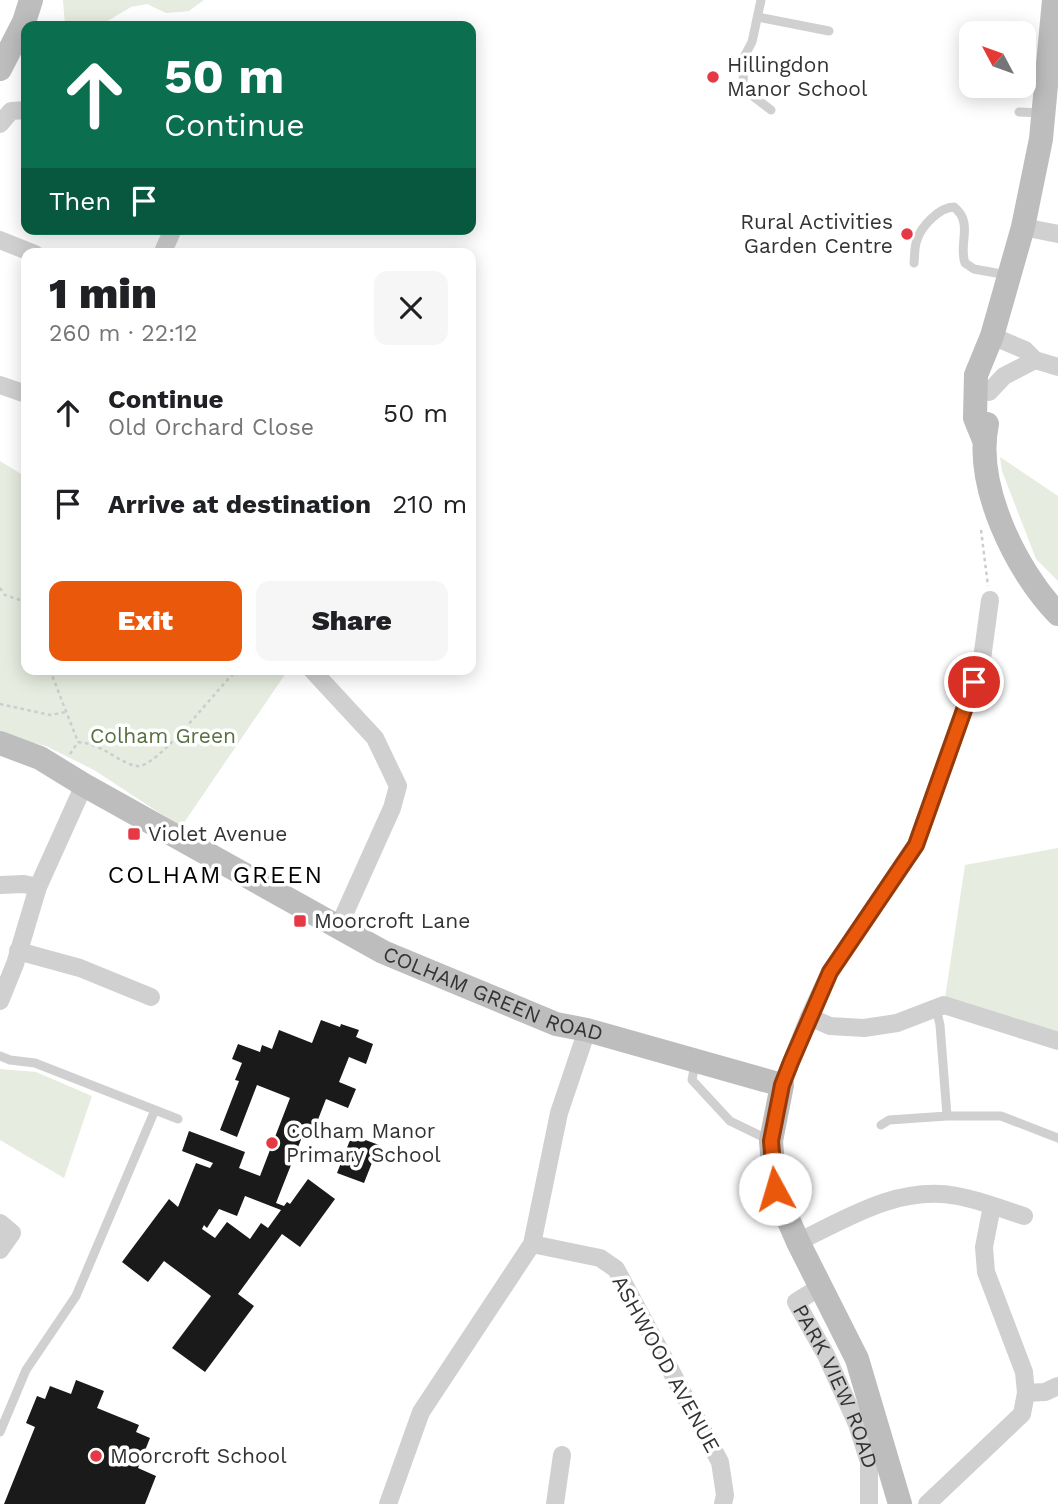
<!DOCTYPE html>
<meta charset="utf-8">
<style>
:root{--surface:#fff;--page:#f6f6f6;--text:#202124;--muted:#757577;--accent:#ea580c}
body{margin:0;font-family:"Work Sans",sans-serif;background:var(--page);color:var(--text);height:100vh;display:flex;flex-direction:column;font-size:26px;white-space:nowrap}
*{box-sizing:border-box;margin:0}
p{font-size:23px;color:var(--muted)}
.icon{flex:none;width:38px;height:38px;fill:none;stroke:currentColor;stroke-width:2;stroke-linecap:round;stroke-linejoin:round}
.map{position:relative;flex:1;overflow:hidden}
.drawer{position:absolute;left:21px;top:248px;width:455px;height:427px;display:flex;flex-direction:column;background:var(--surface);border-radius:14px;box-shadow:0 4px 18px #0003}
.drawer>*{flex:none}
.banner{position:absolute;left:21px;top:21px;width:455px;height:214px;border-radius:14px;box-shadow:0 4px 18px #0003;background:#0b6e4f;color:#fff;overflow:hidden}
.needle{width:46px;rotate:311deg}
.controls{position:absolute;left:959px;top:21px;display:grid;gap:14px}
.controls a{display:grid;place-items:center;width:77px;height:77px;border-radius:14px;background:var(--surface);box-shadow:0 4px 18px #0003;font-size:35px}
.pin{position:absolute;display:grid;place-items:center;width:60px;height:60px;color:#fff;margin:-30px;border:4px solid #fff;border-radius:50%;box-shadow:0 2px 7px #0007}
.me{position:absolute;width:77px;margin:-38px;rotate:354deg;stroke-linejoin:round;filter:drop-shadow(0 0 5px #0008)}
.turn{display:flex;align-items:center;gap:24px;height:147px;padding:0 28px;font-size:32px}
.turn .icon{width:91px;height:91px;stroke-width:2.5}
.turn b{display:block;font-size:49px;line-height:60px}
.then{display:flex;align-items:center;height:66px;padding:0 28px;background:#0003;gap:14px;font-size:26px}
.round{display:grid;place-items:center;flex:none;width:74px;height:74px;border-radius:14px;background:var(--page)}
.overview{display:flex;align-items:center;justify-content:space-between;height:119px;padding:0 28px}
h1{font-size:42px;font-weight:800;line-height:52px}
.cta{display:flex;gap:14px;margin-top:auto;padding:14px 28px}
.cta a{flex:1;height:80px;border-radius:14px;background:var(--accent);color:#fff;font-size:28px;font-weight:800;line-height:80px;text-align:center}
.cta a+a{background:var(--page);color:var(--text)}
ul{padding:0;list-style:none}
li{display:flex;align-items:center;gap:21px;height:91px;padding:0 28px}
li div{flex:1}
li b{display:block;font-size:26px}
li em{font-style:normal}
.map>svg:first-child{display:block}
.green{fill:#e6ecdf}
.building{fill:#1a1a1a;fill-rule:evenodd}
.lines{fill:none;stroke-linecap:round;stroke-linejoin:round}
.path{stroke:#cdcdcd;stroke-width:2.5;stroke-dasharray:3.5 3.5;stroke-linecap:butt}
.lane{stroke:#d0d0d0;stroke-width:9}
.street{stroke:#d0d0d0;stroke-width:18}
.secondary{stroke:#bdbdbd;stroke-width:24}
.route-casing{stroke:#983908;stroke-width:18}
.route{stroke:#ea580c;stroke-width:12}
.poi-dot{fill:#e63946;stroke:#fff;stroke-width:2.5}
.labels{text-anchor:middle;stroke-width:7;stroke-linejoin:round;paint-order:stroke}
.poi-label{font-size:21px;fill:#333;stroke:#fff;text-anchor:start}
.park-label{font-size:21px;fill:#56703f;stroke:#fff}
.street-label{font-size:21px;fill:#333;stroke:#fff}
.quarter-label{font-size:24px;letter-spacing:2px;fill:#000;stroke:#fff}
</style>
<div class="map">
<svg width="1058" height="1504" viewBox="0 0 1058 1504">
<rect width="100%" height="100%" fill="#fff"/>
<!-- green -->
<path class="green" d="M 63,0 L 204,0 L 189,11 L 166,13 L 147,4 L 131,7 L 99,26 L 65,26 Z
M 1000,457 L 1058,496 L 1058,581 L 1036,559 L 1002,471 Z
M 0,461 L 26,477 L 26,670 L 288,670 L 181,827 L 94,770 L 46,746 L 0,735 Z
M 1058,848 L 1058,1041 L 944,1005 L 965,865 Z
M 0,1069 L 36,1072 L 92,1096 L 64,1178 L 0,1140 Z"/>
<!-- building -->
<path class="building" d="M 321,1020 L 340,1027 L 341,1024 L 359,1030 L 356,1037 L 373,1044 L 366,1064 L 349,1057 L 339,1082 L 356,1089 L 348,1108 L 326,1099 L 310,1140 L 302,1137 L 276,1203 L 284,1206 L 287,1202 L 290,1204 L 308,1179 L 335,1199 L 300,1247 L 282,1234 L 238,1294 L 254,1306 L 205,1372 L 172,1348 L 211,1296 L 164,1261 L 148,1282 L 122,1262 L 169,1199 L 178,1207 L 196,1163 L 210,1168 L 213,1163 L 182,1151 L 189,1131 L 245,1152 L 239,1168 L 260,1176 L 290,1098 L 257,1085 L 237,1137 L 220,1130 L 239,1081 L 235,1080 L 242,1063 L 232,1059 L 238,1044 L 260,1052 L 262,1045 L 272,1049 L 279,1030 L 312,1043 ZM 245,1196 L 281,1210 L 268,1228 L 261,1223 L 250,1239 L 227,1222 L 215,1238 L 202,1229 L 204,1225 L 207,1228 L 219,1209 L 237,1216 Z
M 352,1135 L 379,1145 L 364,1183 L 337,1173 Z
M 76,1380 L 104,1391 L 97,1408 L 139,1425 L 136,1432 L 150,1438 L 138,1468 L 156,1476 L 145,1504 L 4,1504 L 35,1427 L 26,1423 L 37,1396 L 45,1399 L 50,1386 L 71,1394 Z"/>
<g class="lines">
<!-- path -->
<path class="path" d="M 981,530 L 988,586
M 0,588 L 5,595 L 26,602
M 50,670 L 78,742
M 0,704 L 50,715 L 66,712
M 78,742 C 104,744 118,763 137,766 C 156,770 219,686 237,670
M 70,754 L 78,742"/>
<!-- lane -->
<path class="lane" d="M 761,0 L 752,42 L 744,57 L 743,84 L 750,94 L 771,110
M 758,17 L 829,31
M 1019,112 L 1042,113
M 914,263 C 915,255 914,247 917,240 C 921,226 940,207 954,207 C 974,223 958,244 965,263 L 974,269 L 1007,275
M 936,1008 L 940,1025 L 947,1116 L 1001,1116 L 1058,1138
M 0,1056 L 10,1060 L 35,1063 L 178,1119
M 695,1064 L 692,1080 L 730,1121 L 769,1140
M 881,1125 L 889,1120 L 947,1116
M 0,1432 L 26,1370 L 76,1296 L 155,1110"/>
<!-- street -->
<g class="street">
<path d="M 0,124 L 11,111 L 26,110"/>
<path d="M 1023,227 L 1058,234"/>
<path d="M 0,240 L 35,254"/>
<path d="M 162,254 L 173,229"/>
<path d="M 992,336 L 1025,350 L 1035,360 L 1058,367"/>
<path d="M 0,385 L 26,394"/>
<path d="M 989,392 L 1004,376 L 1035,360"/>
<path d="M 312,670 L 375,738 L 398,786 L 392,808 L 338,928"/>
<path d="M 0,885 L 24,884 L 38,887"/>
<path d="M 18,951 L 80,968 L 151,997"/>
<path d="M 0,1001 L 15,964 L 38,887 L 84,785"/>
<path d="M 809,1017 L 830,1026 L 864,1028 L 897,1023 L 944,1005 L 1058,1041"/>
<path d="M 782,1085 L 809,1017 L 830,972 L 916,845 L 982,659 L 990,600"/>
<path d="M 0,1223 L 12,1233 L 0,1250"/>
<path d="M 798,1242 C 847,1218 899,1185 957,1196 C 980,1200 1002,1209 1024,1216"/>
<path d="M 532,1244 L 600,1258 L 616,1269 L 720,1462 L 725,1495 L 723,1504"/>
<path id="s1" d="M 820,1287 L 796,1302 L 826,1355 L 857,1424 L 869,1462 L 869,1504"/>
<path d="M 1026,1393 L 1045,1392 L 1058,1386"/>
<path d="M 388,1504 L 421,1412 L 532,1244 L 559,1113 L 587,1030"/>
<path d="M 555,1504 L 562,1455"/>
<path d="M 927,1504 L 1022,1414 L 1026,1393 L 1024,1372 L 986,1272 L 984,1247 L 992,1206"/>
</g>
<!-- secondary -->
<g class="secondary">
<path d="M 0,69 L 24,22 L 31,0"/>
<path d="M 987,424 C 974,485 1016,571 1058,614"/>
<path d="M 984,440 L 975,418 L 976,375 L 992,336 L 1023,227 L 1041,139 L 1054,0"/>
<path id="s2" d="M 0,743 L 40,758 L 84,785 L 383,952 L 556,1024 L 587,1030 L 782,1085 L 771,1141 L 775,1189 L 798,1242 L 857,1359 L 900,1504"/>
</g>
</g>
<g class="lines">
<!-- route casing -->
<g class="route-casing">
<path id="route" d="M 775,1189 L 771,1141 L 782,1085 L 791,1062 L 830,972 L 916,845 L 974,682"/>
</g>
<!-- route -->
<use href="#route" class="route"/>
</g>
<!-- markers -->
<g class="poi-dot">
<circle cx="713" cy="77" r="7"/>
<circle cx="907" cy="234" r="7"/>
<rect x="127" y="827" width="14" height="14" rx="3.5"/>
<rect x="293" y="914" width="14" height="14" rx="3.5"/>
<circle cx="272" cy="1143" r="7"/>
<circle cx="96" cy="1456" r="7"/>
</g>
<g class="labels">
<!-- poi labels -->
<g class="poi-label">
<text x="727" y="72">Hillingdon<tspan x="727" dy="24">Manor School</tspan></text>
<text x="893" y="229" text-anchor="end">Rural Activities<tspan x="893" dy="24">Garden Centre</tspan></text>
<text x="148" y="841">Violet Avenue</text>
<text x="314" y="928">Moorcroft Lane</text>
<text x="286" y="1138">Colham Manor<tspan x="286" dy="24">Primary School</tspan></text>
<text x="110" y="1463">Moorcroft School</text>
</g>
<!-- park labels -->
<g class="park-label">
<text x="163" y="743">Colham Green</text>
</g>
<!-- street labels -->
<g class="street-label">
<text dy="7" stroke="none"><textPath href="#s2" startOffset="555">COLHAM GREEN ROAD</textPath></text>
<text transform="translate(666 1364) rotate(61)" y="7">ASHWOOD AVENUE</text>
<text dy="7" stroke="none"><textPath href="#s1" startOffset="122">PARK VIEW ROAD</textPath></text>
</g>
<!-- quarter labels -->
<g class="quarter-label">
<text x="216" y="883">COLHAM GREEN</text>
</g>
</g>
</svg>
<div class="controls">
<a><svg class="needle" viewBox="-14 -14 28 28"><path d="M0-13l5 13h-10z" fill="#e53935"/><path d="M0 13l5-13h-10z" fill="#757577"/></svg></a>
</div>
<div class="pin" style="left:974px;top:682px;background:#d93025"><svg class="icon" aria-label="arrive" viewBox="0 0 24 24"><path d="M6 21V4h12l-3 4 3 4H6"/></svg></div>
<svg class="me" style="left:775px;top:1189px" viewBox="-20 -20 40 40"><circle r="19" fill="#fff"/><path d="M0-13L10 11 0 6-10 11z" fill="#ea580c"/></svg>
<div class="banner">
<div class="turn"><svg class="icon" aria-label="ahead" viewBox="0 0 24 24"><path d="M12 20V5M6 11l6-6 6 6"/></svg><div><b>50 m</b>Continue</div></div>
<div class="then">Then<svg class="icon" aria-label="arrive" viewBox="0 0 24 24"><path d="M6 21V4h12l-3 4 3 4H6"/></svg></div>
</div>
<section class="drawer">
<div class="overview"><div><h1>1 min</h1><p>260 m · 22:12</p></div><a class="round"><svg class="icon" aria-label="close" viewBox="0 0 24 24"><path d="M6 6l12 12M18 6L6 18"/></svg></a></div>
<ul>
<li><svg class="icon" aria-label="ahead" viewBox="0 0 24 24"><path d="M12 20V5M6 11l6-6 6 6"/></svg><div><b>Continue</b><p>Old Orchard Close</p></div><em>50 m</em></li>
<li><svg class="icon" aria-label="arrive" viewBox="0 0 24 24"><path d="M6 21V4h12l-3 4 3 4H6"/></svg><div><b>Arrive at destination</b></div><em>210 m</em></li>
</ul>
<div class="cta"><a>Exit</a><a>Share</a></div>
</section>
</div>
